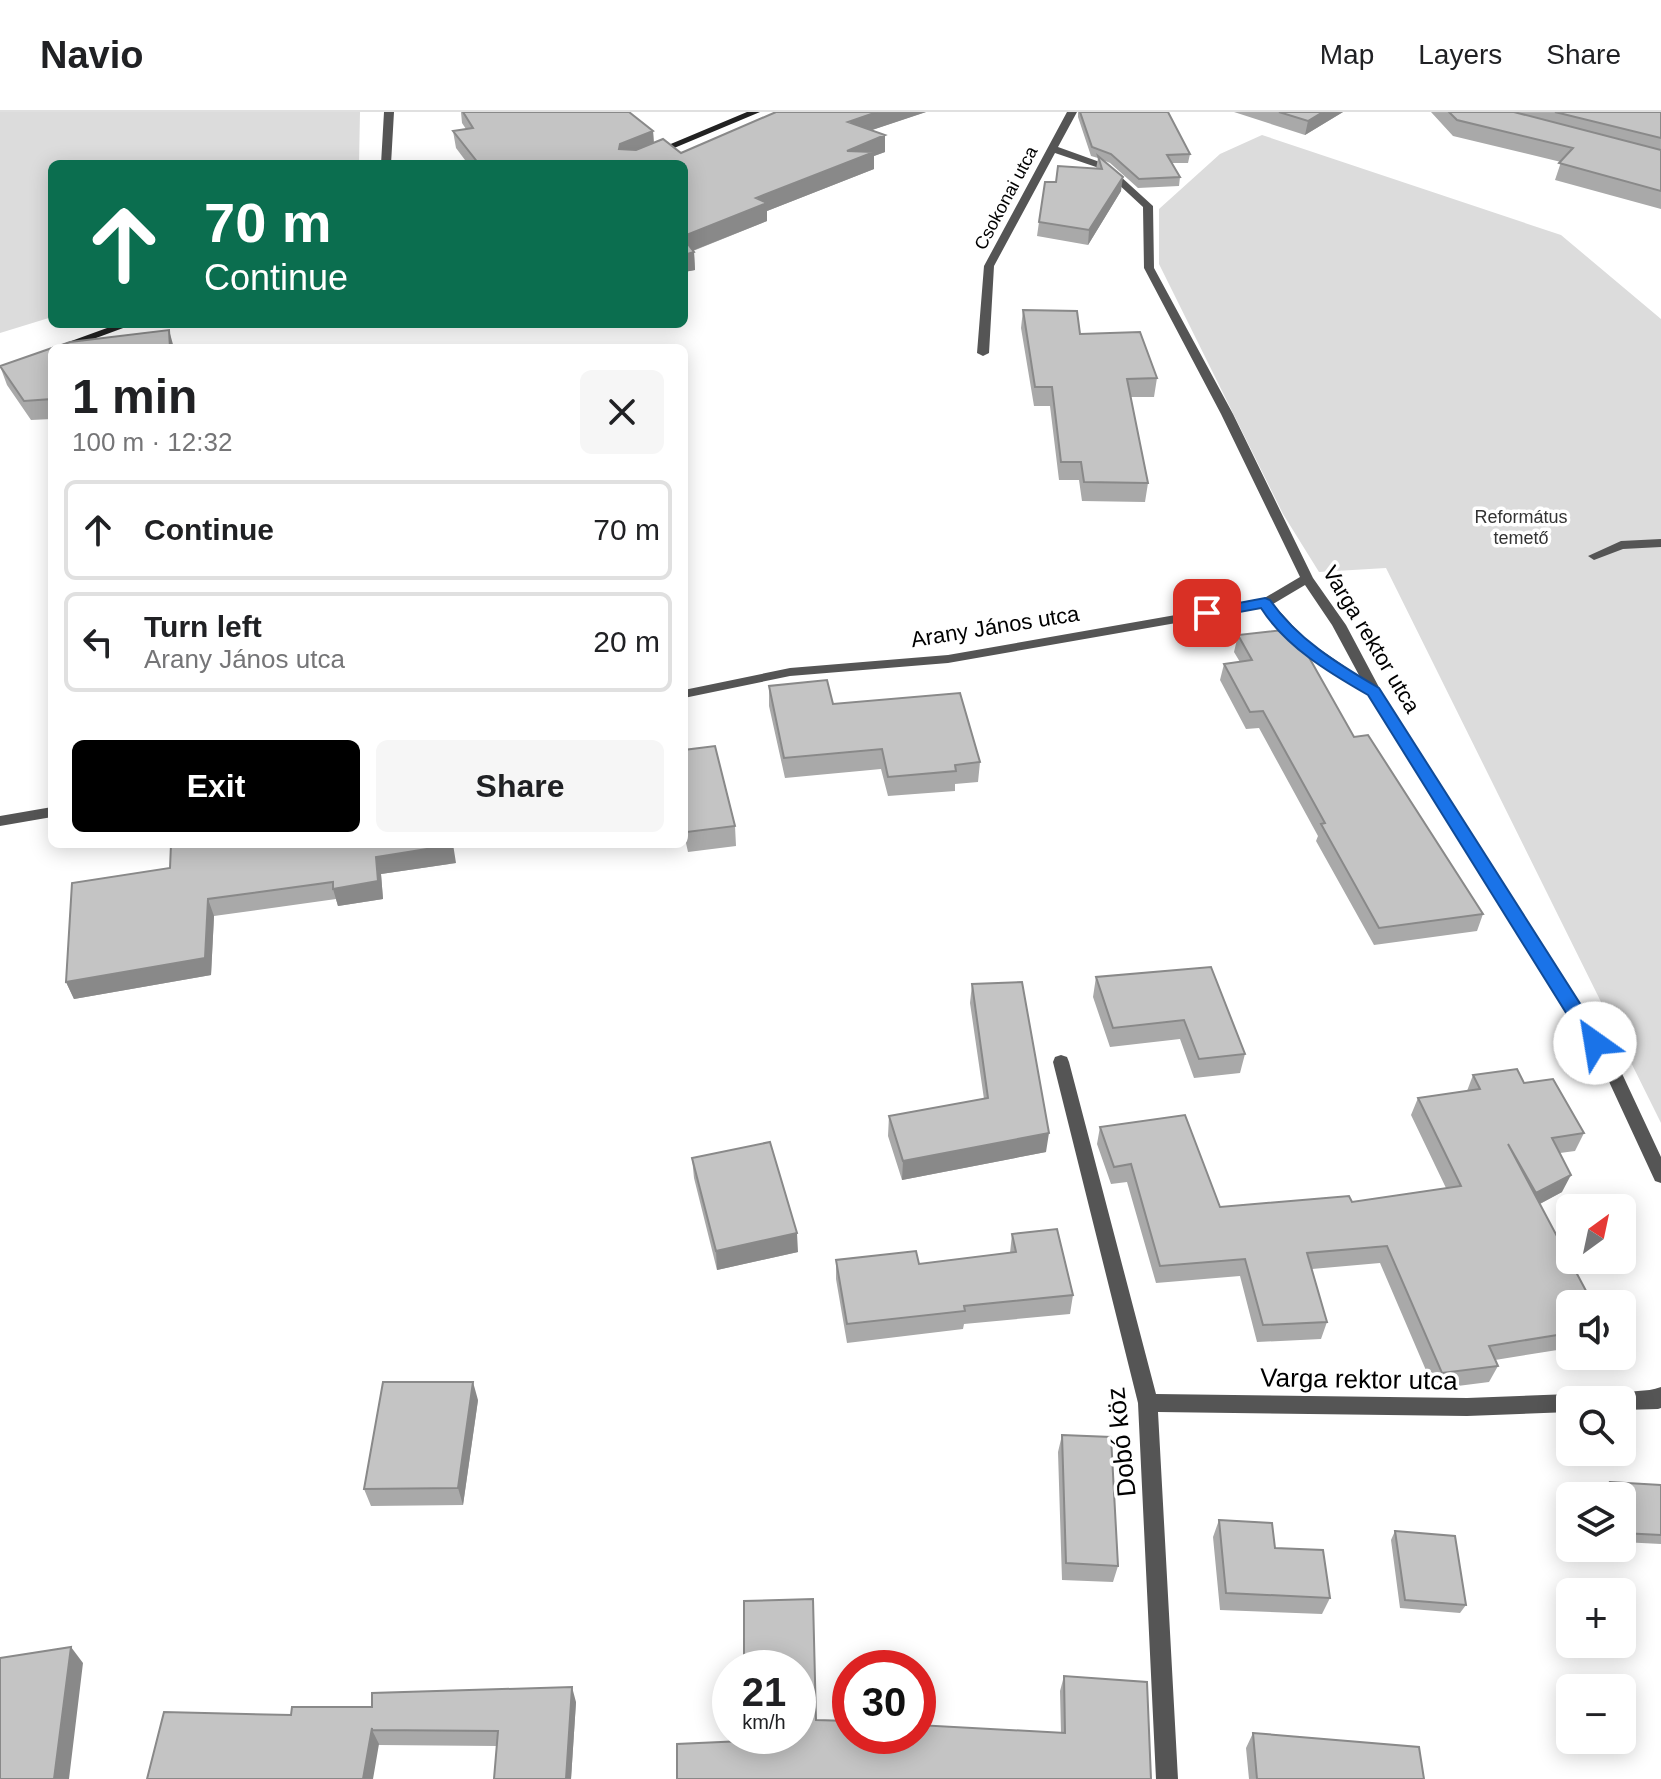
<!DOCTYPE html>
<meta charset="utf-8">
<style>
:root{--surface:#fff;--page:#f6f6f6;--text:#202124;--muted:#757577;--line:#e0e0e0;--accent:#000}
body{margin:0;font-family:Helvetica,sans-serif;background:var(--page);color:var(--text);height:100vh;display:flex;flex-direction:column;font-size:30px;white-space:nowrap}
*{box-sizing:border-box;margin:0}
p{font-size:26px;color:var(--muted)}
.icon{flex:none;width:44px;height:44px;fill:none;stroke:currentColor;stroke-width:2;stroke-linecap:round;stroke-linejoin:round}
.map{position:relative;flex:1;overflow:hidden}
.panel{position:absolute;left:48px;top:232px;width:640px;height:504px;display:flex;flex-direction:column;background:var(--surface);border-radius:12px;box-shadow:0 4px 20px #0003}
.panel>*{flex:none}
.banner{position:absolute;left:48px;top:48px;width:640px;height:168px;border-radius:12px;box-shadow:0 4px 20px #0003;background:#0b6e4f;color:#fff;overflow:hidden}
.needle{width:52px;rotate:33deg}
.controls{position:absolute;left:1556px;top:1082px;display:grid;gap:16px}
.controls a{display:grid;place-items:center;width:80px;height:80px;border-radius:12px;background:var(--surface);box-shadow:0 4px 20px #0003;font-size:40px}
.speed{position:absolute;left:712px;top:1538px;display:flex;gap:16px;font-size:40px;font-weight:700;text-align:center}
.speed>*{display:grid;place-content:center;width:104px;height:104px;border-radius:50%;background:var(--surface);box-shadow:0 4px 20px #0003;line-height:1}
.speed small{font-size:20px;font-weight:400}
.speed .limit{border:12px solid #d22;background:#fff;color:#111}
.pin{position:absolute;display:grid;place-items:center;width:68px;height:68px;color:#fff;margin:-34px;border-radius:16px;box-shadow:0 4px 12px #0006}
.me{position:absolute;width:88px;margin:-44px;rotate:328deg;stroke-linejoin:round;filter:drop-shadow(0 0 6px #0008)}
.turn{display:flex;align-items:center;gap:28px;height:168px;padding:0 24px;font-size:36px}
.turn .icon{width:104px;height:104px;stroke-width:2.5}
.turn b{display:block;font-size:56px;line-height:68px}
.round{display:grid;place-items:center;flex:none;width:84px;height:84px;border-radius:12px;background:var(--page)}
.head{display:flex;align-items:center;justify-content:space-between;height:136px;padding:0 24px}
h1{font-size:48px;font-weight:700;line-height:60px}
.button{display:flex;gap:16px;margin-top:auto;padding:16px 24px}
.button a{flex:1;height:92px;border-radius:12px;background:var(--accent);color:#fff;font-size:32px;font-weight:700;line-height:92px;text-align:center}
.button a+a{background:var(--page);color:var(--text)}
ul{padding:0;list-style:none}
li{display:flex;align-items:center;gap:24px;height:100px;margin:0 16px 12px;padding:0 8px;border:4px solid var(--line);border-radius:12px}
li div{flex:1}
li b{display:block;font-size:30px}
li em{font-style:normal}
header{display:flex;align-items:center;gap:48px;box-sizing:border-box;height:112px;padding:0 40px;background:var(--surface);border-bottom:2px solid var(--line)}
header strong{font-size:38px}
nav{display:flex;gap:44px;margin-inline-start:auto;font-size:28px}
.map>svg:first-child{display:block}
.green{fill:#dcdcdc}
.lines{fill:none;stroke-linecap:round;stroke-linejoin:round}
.service{fill:#555;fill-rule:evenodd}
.minor{fill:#555;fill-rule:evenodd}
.secondary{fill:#222;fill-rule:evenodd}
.wall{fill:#a9a9a9}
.shaded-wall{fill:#898989}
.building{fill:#c4c4c4;stroke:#898989;stroke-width:2}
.route{fill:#1a73e8;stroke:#114b97;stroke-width:2}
.labels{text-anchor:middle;stroke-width:7;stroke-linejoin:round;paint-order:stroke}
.far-street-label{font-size:18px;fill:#000;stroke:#fff}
.far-park-label{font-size:18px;fill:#333;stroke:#fff}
.street-label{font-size:22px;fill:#000;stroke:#fff}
.near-street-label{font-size:26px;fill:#000;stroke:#fff}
</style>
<header>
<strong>Navio</strong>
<nav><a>Map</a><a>Layers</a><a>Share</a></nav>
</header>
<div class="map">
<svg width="1661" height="1667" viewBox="0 0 1661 1667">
<rect width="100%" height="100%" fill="#fff"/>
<!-- green -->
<path class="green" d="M 0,0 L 360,0 L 359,52 L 52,52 L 52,205 L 0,221 Z
M 1262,23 L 1561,123 L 1661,207 L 1661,1011 L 1386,456 L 1319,460 L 1283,402 L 1159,152 L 1159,97 L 1220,42 Z"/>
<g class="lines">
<!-- service -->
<path class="service" d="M 1661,427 L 1661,435 L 1623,437 L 1594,448 L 1588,444 L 1621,429 Z"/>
<!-- minor -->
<path class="minor" d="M 384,0 L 394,0 L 391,52 L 381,52 Z
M 1067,0 L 1077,0 L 1058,35 L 1108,53 L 1153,94 L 1154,156 L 1233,302 L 1313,466 L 1346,513 L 1381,579 L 1618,953 L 1661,1045 L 1661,1071 L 1655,1069 L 1605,961 L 1369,582 C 1328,559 1290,534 1262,496 L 948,551 L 790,564 L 684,586 L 684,578 L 790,556 L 948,543 L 1261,488 L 1300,465 L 1221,302 L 1144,156 L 1143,95 L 1102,57 L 1055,41 L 994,154 L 989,241 L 983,244 L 977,241 L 984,154 ZM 1305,473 L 1332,513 L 1360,565 L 1305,527 L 1273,492 Z
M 52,695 L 52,705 L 0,714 L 0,704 Z
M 1061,943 L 1067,945 L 1069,950 L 1156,1282 L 1467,1286 L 1570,1282 L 1579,1288 L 1570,1288 L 1570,1300 L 1467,1304 L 1158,1300 L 1178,1667 L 1156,1667 L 1138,1291 L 1053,950 L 1055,945 Z
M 1661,1275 L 1661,1296 L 1658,1297 L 1622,1298 L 1622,1288 L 1613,1288 L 1615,1283 C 1630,1277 1646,1281 1661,1275 Z"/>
<!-- secondary -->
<path class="secondary" d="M 747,0 L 760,0 L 636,52 L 623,52 Z
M 118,212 L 134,212 L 69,236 L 52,236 Z"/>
</g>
<!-- wall -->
<path class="wall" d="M 461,0 L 629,0 L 653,19 L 654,31 L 663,27 L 681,41 L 776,0 L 926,0 L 872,18 L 885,23 L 885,40 L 874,44 L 874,57 L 767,99 L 767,109 L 693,139 L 694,140 L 695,158 L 684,160 L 684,52 L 468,52 L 456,36 L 453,19 L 466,17 L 462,11 Z
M 1078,0 L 1168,0 L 1190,42 L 1188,51 L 1172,51 L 1180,65 L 1179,74 L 1138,76 L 1110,51 L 1103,48 L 1121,79 L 1088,133 L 1037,124 L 1039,110 L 1056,70 L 1096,57 L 1098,46 L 1091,44 L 1078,5 Z
M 1234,0 L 1343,0 L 1305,23 Z
M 1431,0 L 1661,0 L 1661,97 L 1555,68 L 1561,50 L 1453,24 Z
M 1023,198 L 1080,222 L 1157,266 L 1154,285 L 1131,285 L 1148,371 L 1145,390 L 1082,389 L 1079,368 L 1059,368 L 1050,294 L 1034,294 L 1021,216 Z
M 52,236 L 52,307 L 31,308 L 7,273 L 0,254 Z
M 1238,523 L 1354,625 L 1483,802 L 1477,819 L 1374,833 L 1316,729 L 1318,724 L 1259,616 L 1246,617 L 1220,568 L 1224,552 L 1240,550 L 1234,540 Z
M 769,574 L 833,592 L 980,650 L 978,670 L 955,672 L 955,679 L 888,684 L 881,657 L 785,666 L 769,594 Z
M 684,638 L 735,714 L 736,734 L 688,740 L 684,722 Z
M 456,751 L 381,762 L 383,787 L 338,794 L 336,787 L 214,804 L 211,863 L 74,887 L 66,870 L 72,771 Z
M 1211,855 L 1245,942 L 1240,961 L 1194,966 L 1180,927 L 1110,935 L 1093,885 L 1096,865 Z
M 972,872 L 1046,1040 L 902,1068 L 888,1024 L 889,1004 L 984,987 L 970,891 Z
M 1473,963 L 1524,971 L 1584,1021 L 1575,1039 L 1560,1041 L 1562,1080 L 1540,1092 L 1570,1192 L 1570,1236 L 1495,1248 L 1498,1254 L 1489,1270 L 1434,1277 L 1380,1151 L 1312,1157 L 1327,1210 L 1321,1227 L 1257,1230 L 1240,1164 L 1156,1171 L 1127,1070 L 1111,1072 L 1097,1032 L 1100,1015 L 1220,1095 L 1352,1090 L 1446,1076 L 1411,1003 L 1418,986 L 1467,979 Z
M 692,1046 L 798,1140 L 717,1158 L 694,1066 Z
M 1012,1122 L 1073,1183 L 1070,1202 L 964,1212 L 963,1217 L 847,1231 L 836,1167 L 836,1148 L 919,1152 L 1010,1141 Z
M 478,1288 L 463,1393 L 371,1394 L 364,1377 Z
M 1062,1323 L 1118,1454 L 1113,1470 L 1062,1468 L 1058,1340 Z
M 1610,1370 L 1661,1373 L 1661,1432 L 1622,1430 L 1622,1384 L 1605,1384 L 1604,1379 Z
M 1219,1408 L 1275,1436 L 1330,1486 L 1322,1502 L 1220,1498 L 1213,1425 Z
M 1395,1419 L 1466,1493 L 1460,1501 L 1400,1496 L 1391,1428 Z
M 1064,1564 L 1151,1667 L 743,1629 L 816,1608 L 1061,1621 L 1060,1579 Z
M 576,1590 L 571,1667 L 494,1667 L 497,1634 L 379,1633 L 291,1603 L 372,1595 Z
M 1253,1621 L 1424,1667 L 1249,1667 L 1246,1636 Z"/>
<!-- shaded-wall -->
<path class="shaded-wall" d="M 877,0 L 926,0 L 848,26 L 848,10 Z
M 1323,0 L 1343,0 L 1305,23 L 1308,9 Z
M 653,19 L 654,36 L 622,49 L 619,37 L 620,32 Z
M 885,23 L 885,40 L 874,44 L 874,57 L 767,99 L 767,109 L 684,142 L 684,124 L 847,39 Z
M 1123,65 L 1121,79 L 1088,133 L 1089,118 Z
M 694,140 L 695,158 L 684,160 L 684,143 Z
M 169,218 L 174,236 L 170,236 Z
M 453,732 L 456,751 L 381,762 L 383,787 L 338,794 L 333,777 L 376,745 Z
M 208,787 L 214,804 L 211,863 L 74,887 L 66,870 Z
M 1049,1021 L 1046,1040 L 902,1068 L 903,1049 Z
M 1571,1063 L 1562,1080 L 1528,1098 L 1536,1081 Z
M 797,1121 L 798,1140 L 717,1158 L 716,1139 Z
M 473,1270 L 478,1288 L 463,1393 L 458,1376 Z
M 71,1535 L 83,1551 L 69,1667 L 54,1667 Z
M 572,1575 L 576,1590 L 571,1667 L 566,1667 Z
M 372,1618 L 379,1632 L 373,1667 L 363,1667 Z"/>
<!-- building -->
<path class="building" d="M 463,0 L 629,0 L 653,19 L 620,32 L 619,37 L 636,38 L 663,27 L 681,41 L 776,0 L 877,0 L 848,10 L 885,23 L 847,39 L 874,40 L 756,86 L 767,91 L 684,124 L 684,52 L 479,52 L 453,19 L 473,16 Z
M 1080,0 L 1168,0 L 1190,42 L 1167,43 L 1180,65 L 1139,67 L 1111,42 L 1092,35 Z
M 1279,0 L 1323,0 L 1308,9 Z
M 1449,0 L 1514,0 L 1661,38 L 1661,79 L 1559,51 L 1573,36 L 1457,8 Z
M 1555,0 L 1661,0 L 1661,26 Z
M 1098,44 L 1123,65 L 1089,118 L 1039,110 L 1045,70 L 1056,70 L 1058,54 L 1102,57 Z
M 684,127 L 694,140 L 684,143 Z
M 1023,198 L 1077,199 L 1080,222 L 1140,220 L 1157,266 L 1127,267 L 1148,371 L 1084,370 L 1081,350 L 1061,350 L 1052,275 L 1035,275 Z
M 169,218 L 170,236 L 53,236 L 70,230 Z
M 52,236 L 52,287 L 24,289 L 0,254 Z
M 1293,517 L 1354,625 L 1368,623 L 1483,802 L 1379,816 L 1321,712 L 1325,711 L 1263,599 L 1250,600 L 1224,552 L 1252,548 L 1238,523 Z
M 827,568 L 833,592 L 960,581 L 980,650 L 955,653 L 956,659 L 888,665 L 882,637 L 784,646 L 769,574 Z
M 715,634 L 735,714 L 687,720 L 684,709 L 684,638 Z
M 171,732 L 452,732 L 452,733 L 376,745 L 378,769 L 333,777 L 333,770 L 208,787 L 205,846 L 66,870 L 72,771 L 170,756 Z
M 1211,855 L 1245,942 L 1199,947 L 1184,908 L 1113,916 L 1096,865 Z
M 1022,870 L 1049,1021 L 903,1049 L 889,1004 L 988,986 L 972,872 Z
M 1517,957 L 1524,971 L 1553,967 L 1584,1021 L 1552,1026 L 1571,1063 L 1536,1081 L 1508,1032 L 1593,1192 L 1570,1192 L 1570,1221 L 1489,1234 L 1498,1254 L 1442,1261 L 1387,1134 L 1307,1141 L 1327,1210 L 1263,1213 L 1245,1147 L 1160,1154 L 1131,1052 L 1114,1055 L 1100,1015 L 1185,1003 L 1220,1095 L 1349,1084 L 1352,1090 L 1461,1074 L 1418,986 L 1480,977 L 1473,963 Z
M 770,1030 L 797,1121 L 716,1139 L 692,1046 Z
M 1057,1117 L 1073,1183 L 964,1194 L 965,1199 L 847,1212 L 836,1148 L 916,1139 L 919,1152 L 1016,1140 L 1012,1122 Z
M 383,1270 L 473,1270 L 458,1376 L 364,1377 Z
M 1062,1323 L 1111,1325 L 1118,1454 L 1066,1451 Z
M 1610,1370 L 1661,1373 L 1661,1423 L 1622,1421 L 1622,1384 L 1613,1384 Z
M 1219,1408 L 1272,1411 L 1275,1436 L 1323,1438 L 1330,1486 L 1226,1481 Z
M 1395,1419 L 1455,1424 L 1466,1493 L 1405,1488 Z
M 813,1487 L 816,1608 L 850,1609 L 850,1624 L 918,1624 L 918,1613 L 1065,1621 L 1064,1564 L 1147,1570 L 1151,1667 L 677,1667 L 677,1632 L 743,1629 L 743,1624 L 798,1624 L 798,1556 L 744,1556 L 744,1489 Z
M 71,1535 L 54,1667 L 0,1667 L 0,1546 Z
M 572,1575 L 566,1667 L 494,1667 L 498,1619 L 372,1618 L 372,1616 L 363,1667 L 147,1667 L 164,1600 L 291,1603 L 292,1595 L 372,1595 L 372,1581 Z
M 1253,1621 L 1419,1635 L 1424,1667 L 1257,1667 Z"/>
<!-- route -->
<path class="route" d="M 1265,486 L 1270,488 C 1297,527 1338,552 1379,576 L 1602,926 L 1605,931 L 1602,936 L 1588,936 L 1368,583 C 1328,560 1286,535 1261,496 L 1207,506 L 1199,501 L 1207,497 Z"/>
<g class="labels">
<!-- far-street labels -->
<g class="far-street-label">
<text transform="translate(1006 86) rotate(-62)" y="6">Csokonai utca</text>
</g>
<!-- far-park labels -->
<g class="far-park-label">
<text x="1521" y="411">Református<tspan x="1521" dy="21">temető</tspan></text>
</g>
<!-- street labels -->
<g class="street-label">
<text transform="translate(995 514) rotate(-9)" y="8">Arany János utca</text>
<text transform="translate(1372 527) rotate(59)" y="8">Varga rektor utca</text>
</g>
<!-- near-street labels -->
<g class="near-street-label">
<text transform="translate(1359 1267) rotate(1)" y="9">Varga rektor utca</text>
<text transform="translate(1121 1330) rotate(-96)" y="9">Dobó köz</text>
</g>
</g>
</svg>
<div class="controls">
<a><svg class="needle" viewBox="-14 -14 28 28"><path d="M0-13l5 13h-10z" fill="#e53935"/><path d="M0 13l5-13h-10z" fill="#757577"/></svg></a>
<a><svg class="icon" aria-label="sound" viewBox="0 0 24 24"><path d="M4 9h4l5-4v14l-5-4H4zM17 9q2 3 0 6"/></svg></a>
<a><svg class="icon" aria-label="search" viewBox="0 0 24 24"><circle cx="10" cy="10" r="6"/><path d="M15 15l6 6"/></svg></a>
<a><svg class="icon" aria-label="layers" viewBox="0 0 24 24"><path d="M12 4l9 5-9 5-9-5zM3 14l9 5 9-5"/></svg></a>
<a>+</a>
<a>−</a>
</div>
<div class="speed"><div>21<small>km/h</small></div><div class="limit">30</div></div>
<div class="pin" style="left:1207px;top:501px;background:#d93025"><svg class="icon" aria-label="arrive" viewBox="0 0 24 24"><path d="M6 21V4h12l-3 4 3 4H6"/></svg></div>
<svg class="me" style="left:1595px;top:931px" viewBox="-20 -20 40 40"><circle r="19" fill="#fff"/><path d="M0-13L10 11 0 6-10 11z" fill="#1a73e8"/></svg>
<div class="banner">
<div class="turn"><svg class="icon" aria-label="ahead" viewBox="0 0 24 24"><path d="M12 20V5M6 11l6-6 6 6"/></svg><div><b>70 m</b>Continue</div></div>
</div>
<section class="panel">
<div class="head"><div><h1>1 min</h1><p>100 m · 12:32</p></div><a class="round"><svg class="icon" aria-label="close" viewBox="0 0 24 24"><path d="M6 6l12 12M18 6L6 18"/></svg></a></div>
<ul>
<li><svg class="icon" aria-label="ahead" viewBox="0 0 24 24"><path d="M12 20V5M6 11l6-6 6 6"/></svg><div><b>Continue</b></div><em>70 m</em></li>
<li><svg class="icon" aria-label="left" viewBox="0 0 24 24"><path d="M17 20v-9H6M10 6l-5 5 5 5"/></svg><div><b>Turn left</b><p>Arany János utca</p></div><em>20 m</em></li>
</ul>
<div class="button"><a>Exit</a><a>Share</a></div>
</section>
</div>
